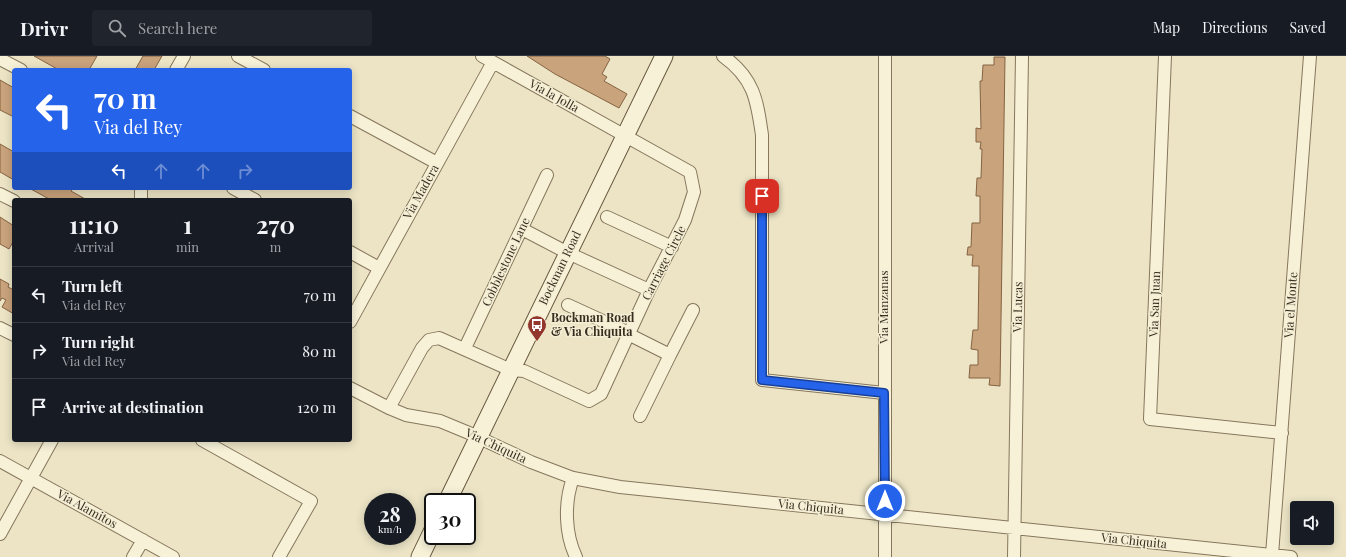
<!DOCTYPE html>
<style>
:root{--surface:#171b24;--page:#20242c;--text:#f1f3f6;--muted:#9ea1a6;--line:#363941}
body{margin:0;font-family:"Playfair Display",serif;background:var(--page);color:var(--text);height:100vh;display:flex;flex-direction:column;font-size:15px;white-space:nowrap}
*{box-sizing:border-box;margin:0}
p{font-size:13px;color:var(--muted)}
.icon{flex:none;width:22px;height:22px;fill:none;stroke:currentColor;stroke-width:2;stroke-linecap:round;stroke-linejoin:round}
.map{position:relative;flex:1;overflow:hidden}
.details{position:absolute;left:12px;top:142px;width:340px;height:244px;display:flex;flex-direction:column;background:var(--surface);border-radius:4px;box-shadow:0 2px 10px #0003}
.details>*{flex:none}
.banner{position:absolute;left:12px;top:12px;width:340px;height:122px;border-radius:4px;box-shadow:0 2px 10px #0003;background:#2563eb;color:#fff;overflow:hidden}
.tools{position:absolute;left:1290px;top:445px;display:grid;gap:8px}
.tools a{display:grid;place-items:center;width:44px;height:44px;border-radius:4px;background:var(--surface);box-shadow:0 2px 10px #0003;font-size:20px}
.speed{position:absolute;left:364px;top:437px;display:flex;gap:8px;font-size:20px;font-weight:700;text-align:center}
.speed>*{display:grid;place-content:center;width:52px;height:52px;border-radius:50%;background:var(--surface);box-shadow:0 2px 10px #0003;line-height:1}
.speed small{font-size:10px;font-weight:400}
.speed .limit{border:2px solid #111;border-radius:6px;background:#fff;color:#111}
.pin{position:absolute;display:grid;place-items:center;width:34px;height:34px;color:#fff;margin:-17px;border-radius:8px;box-shadow:0 2px 6px #0006}
.me{position:absolute;width:44px;margin:-22px;rotate:0deg;stroke-linejoin:round;filter:drop-shadow(0 0 3px #0008)}
.turn{display:flex;align-items:center;gap:14px;height:84px;padding:0 16px;font-size:18px}
.turn .icon{width:52px;height:52px;stroke-width:2.5}
.turn b{display:block;font-size:28px;line-height:34px}
.lanes{display:flex;align-items:center;height:38px;padding:0 16px;background:#0003;justify-content:center;gap:20px;direction:ltr}
.lanes .off{opacity:.35}
.eta{display:flex;justify-content:space-evenly;align-items:center;height:68px;text-align:center}
.eta b{font-size:24px;font-weight:700;line-height:28px}
ul{padding:0;list-style:none}
li{display:flex;align-items:center;gap:12px;height:56px;padding:0 16px;border-top:1px solid var(--line)}
li div{flex:1}
li b{display:block;font-size:15px}
li em{font-style:normal}
header{display:flex;align-items:center;gap:24px;box-sizing:border-box;height:56px;padding:0 20px;background:var(--surface);border-bottom:1px solid var(--line)}
header strong{font-size:19px}
nav{display:flex;gap:22px;margin-inline-start:auto;font-size:14px}
.search{width:280px;height:36px;background:var(--page);display:flex;align-items:center;gap:10px;box-sizing:border-box;padding:0 14px;border-radius:4px;color:var(--muted);font-size:15px}
.map>svg:first-child{display:block}
.building{fill:#c9a37c;stroke:#856342}
.lines{fill:none;stroke-linecap:round;stroke-linejoin:round}
.street-casing{stroke:#86765c;stroke-width:14}
.secondary-casing{stroke:#68583f;stroke-width:19}
.street{stroke:#f7f1d8;stroke-width:12}
.secondary{stroke:#f7f1d8;stroke-width:17}
.route-casing{stroke:#184099;stroke-width:10}
.route{stroke:#2563eb;stroke-width:7}
.labels{text-anchor:middle;stroke-width:3;stroke-linejoin:round;paint-order:stroke}
.street-label{font-size:12px;fill:#372d1f;stroke:#f4eed4}
.poi-label{font-size:12px;font-weight:bold;fill:#372d1f;stroke:#f4eed4;text-anchor:start}
</style>
<header>
<strong>Drivr</strong>
<div class="search"><svg class="icon" aria-label="search" viewBox="0 0 24 24"><circle cx="10" cy="10" r="6"/><path d="M15 15l6 6"/></svg>Search here</div>
<nav><a>Map</a><a>Directions</a><a>Saved</a></nav>
</header>
<div class="map">
<svg width="1346" height="501" viewBox="0 0 1346 501">
<rect width="100%" height="100%" fill="#ece4c5"/>
<!-- building -->
<path class="building" d="M 34,0 L 97,0 L 89,14 L 59,14 Z
M 143,0 L 162,0 L 154,14 L 135,14 Z
M 527,0 L 605,0 L 610,3 L 602,18 L 607,21 L 604,25 L 627,38 L 619,52 L 555,18 Z
M 994,1 L 1005,1 L 1000,330 L 989,329 L 990,322 L 969,322 L 970,309 L 978,309 L 978,294 L 971,293 L 973,274 L 978,274 L 979,210 L 972,210 L 973,199 L 967,199 L 968,191 L 971,191 L 972,167 L 980,167 L 980,140 L 976,140 L 977,122 L 981,122 L 982,93 L 980,93 L 981,86 L 976,86 L 976,72 L 981,73 L 980,25 L 982,25 L 983,9 L 994,9 Z
M 0,24 L 14,32 L 14,61 L 0,54 Z
M 0,88 L 14,96 L 14,124 L 0,116 Z
M 29,132 L 73,132 L 71,135 L 87,144 L 51,144 Z
M 0,161 L 14,170 L 14,184 L 9,193 L 0,188 Z
M 0,223 L 9,228 L 8,231 L 12,233 L 14,231 L 14,258 L 2,251 L 6,244 L 2,242 L 0,245 Z"/>
<g class="lines">
<!-- street casing -->
<g class="street-casing">
<path id="street" d="M 238,0 L 264,14
M 723,0 C 754,22 757,44 762,79 L 762,324 L 884,337
M 885,0 L 885,501
M 1165,0 L 1150,363 L 1282,377
M 0,3 L 21,14
M 176,14 L 184,0
M 350,60 L 437,107
M 233,132 L 255,144
M 0,138 L 14,145
M 141,144 L 141,132
M 607,161 L 672,191
M 522,173 L 568,197 L 649,234
M 350,196 L 379,212
M 568,249 L 629,277
M 350,266 L 493,6
M 0,272 L 14,279
M 628,278 L 670,299 L 640,360
M 465,292 L 547,119
M 670,299 L 693,254
M 350,332 L 389,352 L 406,359 L 440,365 L 469,377 L 531,406 L 573,422 L 620,431 L 1291,501
M 389,352 L 422,292 L 429,284 L 439,282 L 511,314 L 524,315 L 589,345 L 601,338 L 649,234 L 685,164 L 694,136 L 690,116 L 482,0
M 202,384 L 311,445 L 279,501
M 0,405 L 173,501
M 573,422 C 564,447 565,478 576,501
M 0,478 L 52,384
M 1272,499 L 1310,0
M 133,501 L 143,484
M 1014,501 L 1022,0"/>
</g>
<!-- secondary casing -->
<g class="secondary-casing">
<path id="secondary" d="M 447,446 L 664,0
M 420,501 L 433,474"/>
</g>
<!-- street -->
<use href="#street" class="street"/>
<!-- secondary -->
<use href="#secondary" class="secondary"/>
</g>
<g class="lines">
<!-- route casing -->
<g class="route-casing">
<path id="route" d="M 762,140 L 762,324 L 884,337 L 885,445"/>
</g>
<!-- route -->
<use href="#route" class="route"/>
</g>
<!-- icons -->
<defs>
<g id="bus-pin" transform="scale(1)"><path d="M0 17L-7.5 6A9.5 9.5 0 1 1 7.5 6Z" fill="#93372e" stroke="#f4eed4"/><path d="M-5-6H5V4H4V6H2V4H-2V6H-4V4H-5ZM-3.5-4V0h7V-4ZM-3.5 1.2v1.5H-2V1.2ZM2 1.2v1.5H3.5V1.2Z" fill="#fff"/></g>
</defs>
<g fill-rule="evenodd">
<use href="#bus-pin" x="537" y="269"/>
</g>
<g class="labels">
<!-- street labels -->
<g class="street-label">
<text transform="translate(554 40) rotate(29)" y="4">Via la Jolla</text>
<text transform="translate(421 136) rotate(-61)" y="4">Via Madera</text>
<text transform="translate(506 206) rotate(-65)" y="4">Cobblestone Lane</text>
<text transform="translate(664 207) rotate(-63)" y="4">Carriage Circle</text>
<text transform="translate(560 212) rotate(-64)" y="4">Bockman Road</text>
<text transform="translate(1155 248) rotate(-88)" y="4">Via San Juan</text>
<text transform="translate(1291 249) rotate(-86)" y="4">Via el Monte</text>
<text transform="translate(884 251) rotate(-90)" y="4">Via Manzanas</text>
<text transform="translate(1018 251) rotate(-89)" y="4">Via Lucas</text>
<text transform="translate(496 390) rotate(25)" y="4">Via Chiquita</text>
<text transform="translate(811 451) rotate(6)" y="4">Via Chiquita</text>
<text transform="translate(87 453) rotate(29)" y="4">Via Alamitos</text>
<text transform="translate(1134 485) rotate(6)" y="4">Via Chiquita</text>
</g>
<!-- poi labels -->
<g class="poi-label">
<text x="551" y="266">Bockman Road<tspan x="551" dy="14">&amp; Via Chiquita</tspan></text>
</g>
</g>
</svg>
<div class="tools">
<a><svg class="icon" aria-label="sound" viewBox="0 0 24 24"><path d="M4 9h4l5-4v14l-5-4H4zM17 9q2 3 0 6"/></svg></a>
</div>
<div class="speed"><div>28<small>km/h</small></div><div class="limit">30</div></div>
<div class="pin" style="left:762px;top:140px;background:#d93025"><svg class="icon" aria-label="arrive" viewBox="0 0 24 24"><path d="M6 21V4h12l-3 4 3 4H6"/></svg></div>
<svg class="me" style="left:885px;top:445px" viewBox="-20 -20 40 40"><circle r="17" fill="#2563eb" stroke="#fff" stroke-width="3"/><path d="M0-11L8 9 0 5-8 9z" fill="#fff"/></svg>
<div class="banner">
<div class="turn"><svg class="icon" aria-label="left" viewBox="0 0 24 24"><path d="M17 20v-9H6M10 6l-5 5 5 5"/></svg><div><b>70 m</b>Via del Rey</div></div>
<div class="lanes"><svg class="icon" aria-label="left" viewBox="0 0 24 24"><path d="M17 20v-9H6M10 6l-5 5 5 5"/></svg><svg class="icon off" aria-label="ahead" viewBox="0 0 24 24"><path d="M12 20V5M6 11l6-6 6 6"/></svg><svg class="icon off" aria-label="ahead" viewBox="0 0 24 24"><path d="M12 20V5M6 11l6-6 6 6"/></svg><svg class="icon off" aria-label="right" viewBox="0 0 24 24"><path d="M7 20v-9h11M14 6l5 5-5 5"/></svg></div>
</div>
<section class="details">
<div class="eta">
<div><b>11:10</b><p>Arrival</p></div>
<div><b>1</b><p>min</p></div>
<div><b>270</b><p>m</p></div>
</div>
<ul>
<li><svg class="icon" aria-label="left" viewBox="0 0 24 24"><path d="M17 20v-9H6M10 6l-5 5 5 5"/></svg><div><b>Turn left</b><p>Via del Rey</p></div><em>70 m</em></li>
<li><svg class="icon" aria-label="right" viewBox="0 0 24 24"><path d="M7 20v-9h11M14 6l5 5-5 5"/></svg><div><b>Turn right</b><p>Via del Rey</p></div><em>80 m</em></li>
<li><svg class="icon" aria-label="arrive" viewBox="0 0 24 24"><path d="M6 21V4h12l-3 4 3 4H6"/></svg><div><b>Arrive at destination</b></div><em>120 m</em></li>
</ul>
</section>
</div>
